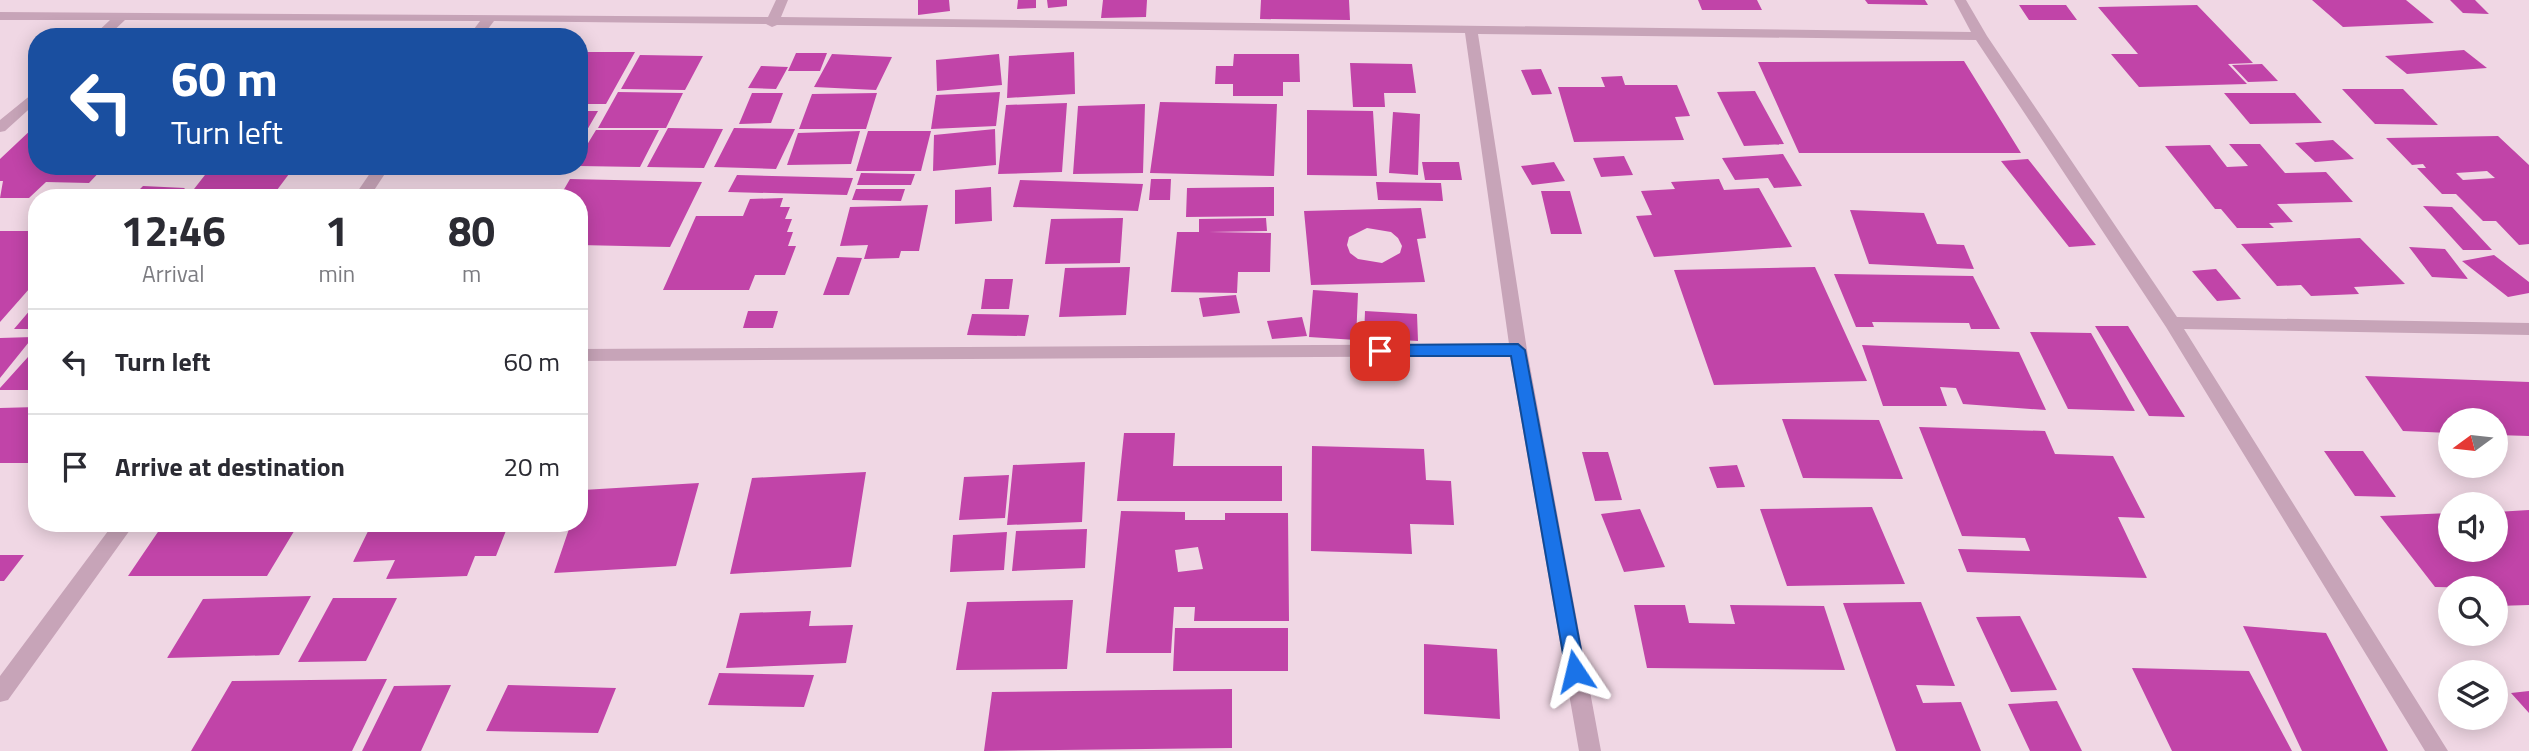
<!DOCTYPE html>
<style>
:root{--surface:#fff;--page:#f7f7f7;--text:#2b2b33;--muted:#7c7c81;--line:#e1e1e2}
body{margin:0;font-family:"Titillium Web",sans-serif;background:var(--page);color:var(--text);height:100vh;display:flex;flex-direction:column;font-size:26px;white-space:nowrap}
*{box-sizing:border-box;margin:0}
p{font-size:23px;color:var(--muted)}
.icon{flex:none;width:38px;height:38px;fill:none;stroke:currentColor;stroke-width:2;stroke-linecap:round;stroke-linejoin:round}
.map{position:relative;flex:1;overflow:hidden}
.panel{position:absolute;left:28px;top:189px;width:560px;height:343px;display:flex;flex-direction:column;background:var(--surface);border-radius:28px;box-shadow:0 4px 18px #0003}
.panel>*{flex:none}
.top-card{position:absolute;left:28px;top:28px;width:560px;height:147px;border-radius:28px;box-shadow:0 4px 18px #0003;background:#1a4fa0;color:#fff;overflow:hidden}
.needle{width:46px;rotate:255deg}
.buttons{position:absolute;left:2438px;top:408px;display:grid;gap:14px}
.buttons a{display:grid;place-items:center;width:70px;height:70px;border-radius:50%;background:var(--surface);box-shadow:0 4px 18px #0003;font-size:35px}
.pin{position:absolute;display:grid;place-items:center;width:60px;height:60px;color:#fff;margin:-30px;border-radius:14px;box-shadow:0 4px 10px #0006}
.me{position:absolute;width:77px;margin:-38px;rotate:350deg;stroke-linejoin:round;filter:drop-shadow(0 0 5px #0008)}
.turn{display:flex;align-items:center;gap:24px;height:147px;padding:0 28px;font-size:32px}
.turn .icon{width:91px;height:91px;stroke-width:2.5}
.turn b{display:block;font-size:49px;line-height:60px}
.eta{display:flex;justify-content:space-evenly;align-items:center;height:119px;text-align:center}
.eta b{font-size:42px;font-weight:700;line-height:49px}
ul{padding:0;list-style:none}
li{display:flex;align-items:center;gap:21px;height:105px;padding:0 28px;border-top:2px solid var(--line)}
li div{flex:1}
li b{display:block;font-size:26px}
li em{font-style:normal}
.map>svg:first-child{display:block}
.building{fill:#c144a8;fill-rule:evenodd}
.lines{fill:none;stroke-linecap:round;stroke-linejoin:round}
.minor{fill:#c7a4b8;fill-rule:evenodd}
.route{fill:#1a73e8;stroke:#114b97;stroke-width:2}
</style>
<div class="map">
<svg width="2529" height="751" viewBox="0 0 2529 751">
<rect width="100%" height="100%" fill="#f0d7e4"/>
<!-- building -->
<path class="building" d="M 918,0 L 949,0 L 950,11 L 918,15 Z
M 1018,0 L 1036,0 L 1036,8 L 1017,9 Z
M 1047,0 L 1067,0 L 1067,6 L 1048,8 Z
M 1103,0 L 1147,0 L 1146,17 L 1101,18 Z
M 1261,0 L 1349,0 L 1350,20 L 1260,19 Z
M 1698,0 L 1757,0 L 1762,10 L 1702,10 Z
M 1865,0 L 1925,0 L 1928,5 L 1868,4 Z
M 2312,0 L 2406,0 L 2434,23 L 2343,27 Z
M 2450,0 L 2475,0 L 2489,14 L 2463,13 Z
M 2019,5 L 2066,5 L 2077,20 L 2029,20 Z
M 2197,5 L 2253,63 L 2228,64 L 2247,84 L 2139,87 L 2111,54 L 2138,54 L 2098,7 Z
M 2464,50 L 2487,68 L 2407,74 L 2385,56 Z
M 580,52 L 635,52 L 606,104 L 579,104 Z
M 1074,52 L 1075,94 L 1007,98 L 1009,56 Z
M 796,53 L 827,53 L 820,71 L 788,71 Z
M 832,54 L 892,57 L 876,90 L 814,87 Z
M 999,54 L 1002,85 L 937,91 L 936,60 Z
M 1234,54 L 1299,54 L 1300,82 L 1283,82 L 1283,96 L 1233,96 L 1233,84 L 1215,84 L 1216,66 L 1233,66 Z
M 640,55 L 703,56 L 685,90 L 621,89 Z
M 1964,61 L 2021,153 L 1799,153 L 1758,62 Z
M 1350,63 L 1412,64 L 1416,93 L 1384,93 L 1385,107 L 1353,107 Z
M 2262,64 L 2278,81 L 2248,82 L 2232,65 Z
M 761,66 L 788,67 L 776,89 L 748,88 Z
M 1541,69 L 1552,94 L 1532,95 L 1521,70 Z
M 1622,76 L 1625,85 L 1677,85 L 1690,116 L 1675,117 L 1684,140 L 1574,142 L 1558,87 L 1605,87 L 1601,77 Z
M 2342,89 L 2403,89 L 2438,125 L 2375,124 Z
M 1755,91 L 1784,144 L 1744,146 L 1717,92 Z
M 618,92 L 683,93 L 666,128 L 598,128 Z
M 1000,92 L 996,126 L 931,129 L 936,95 Z
M 752,93 L 783,93 L 771,123 L 739,124 Z
M 877,93 L 866,129 L 799,129 L 812,94 Z
M 2224,93 L 2295,93 L 2322,123 L 2250,124 Z
M 1160,102 L 1277,104 L 1274,176 L 1150,173 Z
M 1067,103 L 1062,172 L 998,174 L 1006,105 Z
M 1145,104 L 1143,173 L 1073,174 L 1078,106 Z
M 1307,110 L 1373,111 L 1377,176 L 1307,175 Z
M 579,111 L 598,111 L 579,144 Z
M 1393,112 L 1420,114 L 1418,175 L 1389,173 Z
M 34,127 L 37,166 L 105,166 L 89,183 L 46,182 L 29,198 L 0,198 L 3,181 L 0,181 L 0,159 Z
M 668,128 L 723,129 L 704,168 L 647,167 Z
M 734,128 L 795,129 L 776,169 L 714,167 Z
M 995,129 L 996,165 L 933,171 L 934,135 Z
M 596,130 L 659,130 L 640,167 L 579,166 L 579,158 Z
M 860,131 L 851,164 L 787,165 L 798,133 Z
M 868,131 L 931,131 L 921,171 L 856,171 Z
M 2498,136 L 2529,165 L 2529,244 L 2519,245 L 2496,221 L 2483,221 L 2456,194 L 2442,194 L 2417,168 L 2426,168 L 2423,164 L 2412,165 L 2386,138 ZM 2487,171 L 2495,178 L 2463,180 L 2456,173 Z
M 2333,140 L 2354,159 L 2315,162 L 2295,143 Z
M 2229,144 L 2260,144 L 2285,173 L 2326,172 L 2353,202 L 2277,204 L 2293,222 L 2269,223 L 2274,228 L 2237,228 L 2221,209 L 2215,209 L 2165,146 L 2210,145 L 2227,167 L 2248,166 Z
M 1783,154 L 1802,186 L 1774,188 L 1768,178 L 1735,180 L 1722,158 Z
M 1624,156 L 1633,175 L 1601,177 L 1593,158 Z
M 2028,159 L 2096,245 L 2069,247 L 2001,161 Z
M 1422,162 L 1459,162 L 1462,180 L 1425,180 Z
M 1554,162 L 1565,181 L 1532,185 L 1521,166 Z
M 117,166 L 153,166 L 146,174 L 110,174 Z
M 212,166 L 295,166 L 271,198 L 187,198 Z
M 861,173 L 915,174 L 911,185 L 857,185 Z
M 737,175 L 853,178 L 847,195 L 728,192 Z
M 570,179 L 702,182 L 670,247 L 579,245 L 579,198 L 559,198 Z
M 1151,179 L 1171,179 L 1170,200 L 1149,200 Z
M 1719,179 L 1724,190 L 1759,188 L 1792,247 L 1654,257 L 1636,216 L 1652,215 L 1641,191 L 1675,189 L 1671,182 Z
M 1020,180 L 1143,184 L 1138,211 L 1013,207 Z
M 1376,182 L 1441,183 L 1443,201 L 1378,200 Z
M 143,186 L 185,188 L 176,198 L 131,198 Z
M 991,187 L 992,221 L 955,224 L 955,190 Z
M 1274,187 L 1274,216 L 1186,217 L 1187,188 Z
M 856,189 L 905,189 L 901,201 L 852,200 Z
M 127,191 L 121,198 L 97,198 L 102,192 Z
M 1541,191 L 1570,191 L 1582,234 L 1551,234 Z
M 783,198 L 780,207 L 790,207 L 785,219 L 792,219 L 787,232 L 793,232 L 788,246 L 796,246 L 785,275 L 755,275 L 749,290 L 663,290 L 696,216 L 743,216 L 750,199 Z
M 928,205 L 919,251 L 901,251 L 899,258 L 864,259 L 868,245 L 840,246 L 850,207 Z
M 2423,206 L 2452,207 L 2492,250 L 2463,250 Z
M 1421,208 L 1426,238 L 1417,239 L 1425,282 L 1311,285 L 1304,211 ZM 1367,228 L 1391,232 L 1398,238 L 1402,246 L 1400,253 L 1382,263 L 1358,259 L 1350,253 L 1347,245 L 1349,237 Z
M 1850,210 L 1924,213 L 1937,244 L 1964,245 L 1974,269 L 1869,264 Z
M 1123,218 L 1120,263 L 1045,264 L 1051,219 Z
M 1266,218 L 1267,231 L 1209,232 L 1271,233 L 1270,272 L 1238,272 L 1237,293 L 1171,292 L 1177,232 L 1199,232 L 1199,219 Z
M 0,231 L 37,231 L 37,280 L 0,322 Z
M 2360,238 L 2405,284 L 2354,287 L 2359,294 L 2311,296 L 2301,285 L 2277,286 L 2241,244 Z
M 2409,247 L 2445,249 L 2468,279 L 2432,277 Z
M 2494,255 L 2529,282 L 2529,293 L 2508,297 L 2462,261 Z
M 837,257 L 862,258 L 849,295 L 823,295 Z
M 1130,267 L 1126,315 L 1059,317 L 1065,268 Z
M 1815,267 L 1867,381 L 1714,385 L 1674,270 Z
M 2216,269 L 2241,299 L 2217,301 L 2192,271 Z
M 1834,274 L 1973,276 L 2000,329 L 1971,329 L 1969,323 L 1872,322 L 1874,327 L 1856,327 Z
M 985,279 L 1013,279 L 1009,309 L 981,309 Z
M 1313,290 L 1358,293 L 1356,340 L 1309,337 Z
M 1236,295 L 1240,313 L 1203,317 L 1199,298 Z
M 37,302 L 37,329 L 14,329 Z
M 748,311 L 778,311 L 773,328 L 743,328 Z
M 1365,311 L 1417,314 L 1418,341 L 1364,338 Z
M 972,314 L 1029,315 L 1025,336 L 967,335 Z
M 1302,317 L 1307,336 L 1272,339 L 1267,321 Z
M 2095,326 L 2128,326 L 2185,417 L 2149,416 Z
M 2030,332 L 2091,333 L 2135,411 L 2068,409 Z
M 33,337 L 0,378 L 0,338 Z
M 1862,345 L 2019,352 L 2046,410 L 1963,404 L 1956,388 L 1940,387 L 1947,406 L 1883,406 Z
M 37,347 L 37,390 L 0,390 L 0,388 Z
M 2365,376 L 2529,382 L 2529,436 L 2496,435 L 2496,420 L 2450,420 L 2450,433 L 2403,431 Z
M 37,407 L 37,463 L 0,463 L 0,408 Z
M 1782,419 L 1879,420 L 1903,479 L 1803,478 Z
M 1919,427 L 2045,431 L 2055,454 L 2113,456 L 2145,518 L 2118,517 L 2147,578 L 1967,572 L 1958,549 L 2030,551 L 2025,538 L 1962,536 Z
M 1124,433 L 1175,433 L 1173,466 L 1282,466 L 1282,501 L 1117,501 Z
M 1312,446 L 1424,449 L 1426,480 L 1451,481 L 1454,525 L 1410,524 L 1412,554 L 1311,551 Z
M 2324,451 L 2363,451 L 2396,497 L 2355,496 Z
M 1582,452 L 1608,452 L 1622,500 L 1595,501 Z
M 1085,462 L 1082,522 L 1007,525 L 1013,465 Z
M 1737,465 L 1745,487 L 1717,488 L 1709,467 Z
M 866,472 L 851,567 L 730,574 L 752,478 Z
M 1009,475 L 1005,518 L 959,520 L 964,477 Z
M 699,483 L 676,566 L 554,573 L 571,523 L 579,523 L 579,500 L 583,490 Z
M 1872,507 L 1905,584 L 1787,586 L 1760,509 Z
M 1640,509 L 1665,567 L 1624,572 L 1601,514 Z
M 2529,510 L 2529,605 L 2496,606 L 2496,588 L 2435,587 L 2380,516 L 2450,513 L 2450,550 L 2496,550 L 2496,512 Z
M 1121,511 L 1185,512 L 1185,520 L 1225,520 L 1225,513 L 1288,513 L 1289,621 L 1194,621 L 1195,607 L 1174,607 L 1171,653 L 1106,653 ZM 1198,547 L 1203,569 L 1178,572 L 1175,550 Z
M 164,523 L 299,523 L 267,576 L 128,576 Z
M 372,523 L 509,523 L 496,556 L 475,556 L 467,576 L 386,579 L 395,560 L 353,562 Z
M 1087,529 L 1085,568 L 1012,571 L 1016,531 Z
M 1007,532 L 1004,570 L 950,572 L 953,535 Z
M 0,555 L 24,555 L 4,581 L 0,581 Z
M 311,596 L 279,655 L 167,658 L 203,599 Z
M 333,598 L 397,598 L 366,661 L 298,662 Z
M 1073,600 L 1067,669 L 956,670 L 967,602 Z
M 1921,602 L 1955,686 L 1916,685 L 1923,703 L 1961,702 L 1981,751 L 1896,751 L 1843,603 Z
M 1634,605 L 1685,605 L 1689,623 L 1735,624 L 1730,605 L 1824,606 L 1845,670 L 1647,668 Z
M 811,611 L 809,626 L 853,625 L 846,663 L 726,668 L 740,613 Z
M 2020,616 L 2057,690 L 2011,692 L 1976,617 Z
M 2243,626 L 2326,633 L 2388,751 L 2302,751 Z
M 1175,628 L 1288,628 L 1288,671 L 1173,671 Z
M 1424,644 L 1497,649 L 1500,719 L 1424,714 Z
M 2132,668 L 2249,671 L 2292,751 L 2172,751 Z
M 719,673 L 814,675 L 804,707 L 708,705 Z
M 387,679 L 352,751 L 191,751 L 232,681 Z
M 451,685 L 421,751 L 362,751 L 394,686 Z
M 508,685 L 616,688 L 598,733 L 486,731 Z
M 1232,689 L 1232,748 L 984,751 L 992,692 Z
M 2529,691 L 2529,713 L 2511,693 Z
M 2057,701 L 2082,751 L 2030,751 L 2008,704 Z"/>
<g class="lines">
<!-- minor -->
<path class="minor" d="M 776,0 L 788,0 L 781,17 L 1971,32 L 1954,0 L 1966,0 L 1987,36 L 2177,317 L 2529,323 L 2529,335 L 2184,329 L 2448,751 L 2425,751 L 2166,327 L 1976,40 L 1478,34 L 1527,350 L 1601,751 L 1579,751 L 1510,356 L 579,361 L 579,349 L 1509,344 L 1465,33 L 777,25 L 772,27 L 766,24 L 494,21 L 482,37 L 468,37 L 480,21 L 125,20 L 107,37 L 92,37 L 110,20 L 0,20 L 0,12 L 768,17 Z
M 37,90 L 37,102 L 5,131 L 0,132 L 0,120 Z
M 375,166 L 390,166 L 369,198 L 353,198 Z
M 114,523 L 135,523 L 8,700 L 0,702 L 0,676 Z"/>
</g>
<!-- route -->
<path class="route" d="M 1518,344 L 1525,350 L 1585,671 L 1582,677 L 1569,677 L 1566,671 L 1511,356 L 1380,356 L 1372,351 L 1380,345 Z"/>
</svg>
<div class="buttons">
<a><svg class="needle" viewBox="-14 -14 28 28"><path d="M0-13l5 13h-10z" fill="#e53935"/><path d="M0 13l5-13h-10z" fill="#7c7c81"/></svg></a>
<a><svg class="icon" aria-label="sound" viewBox="0 0 24 24"><path d="M4 9h4l5-4v14l-5-4H4zM17 9q2 3 0 6"/></svg></a>
<a><svg class="icon" aria-label="search" viewBox="0 0 24 24"><circle cx="10" cy="10" r="6"/><path d="M15 15l6 6"/></svg></a>
<a><svg class="icon" aria-label="layers" viewBox="0 0 24 24"><path d="M12 4l9 5-9 5-9-5zM3 14l9 5 9-5"/></svg></a>
</div>
<div class="pin" style="left:1380px;top:351px;background:#d93025"><svg class="icon" aria-label="arrive" viewBox="0 0 24 24"><path d="M6 21V4h12l-3 4 3 4H6"/></svg></div>
<svg class="me" style="left:1575px;top:671px" viewBox="-20 -20 40 40"><path d="M0-17L14 15 0 8-14 15z" fill="#1a73e8" stroke="#fff" stroke-width="4"/></svg>
<div class="top-card">
<div class="turn"><svg class="icon" aria-label="left" viewBox="0 0 24 24"><path d="M17 20v-9H6M10 6l-5 5 5 5"/></svg><div><b>60 m</b>Turn left</div></div>
</div>
<section class="panel">
<div class="eta">
<div><b>12:46</b><p>Arrival</p></div>
<div><b>1</b><p>min</p></div>
<div><b>80</b><p>m</p></div>
</div>
<ul>
<li><svg class="icon" aria-label="left" viewBox="0 0 24 24"><path d="M17 20v-9H6M10 6l-5 5 5 5"/></svg><div><b>Turn left</b></div><em>60 m</em></li>
<li><svg class="icon" aria-label="arrive" viewBox="0 0 24 24"><path d="M6 21V4h12l-3 4 3 4H6"/></svg><div><b>Arrive at destination</b></div><em>20 m</em></li>
</ul>
</section>
</div>
